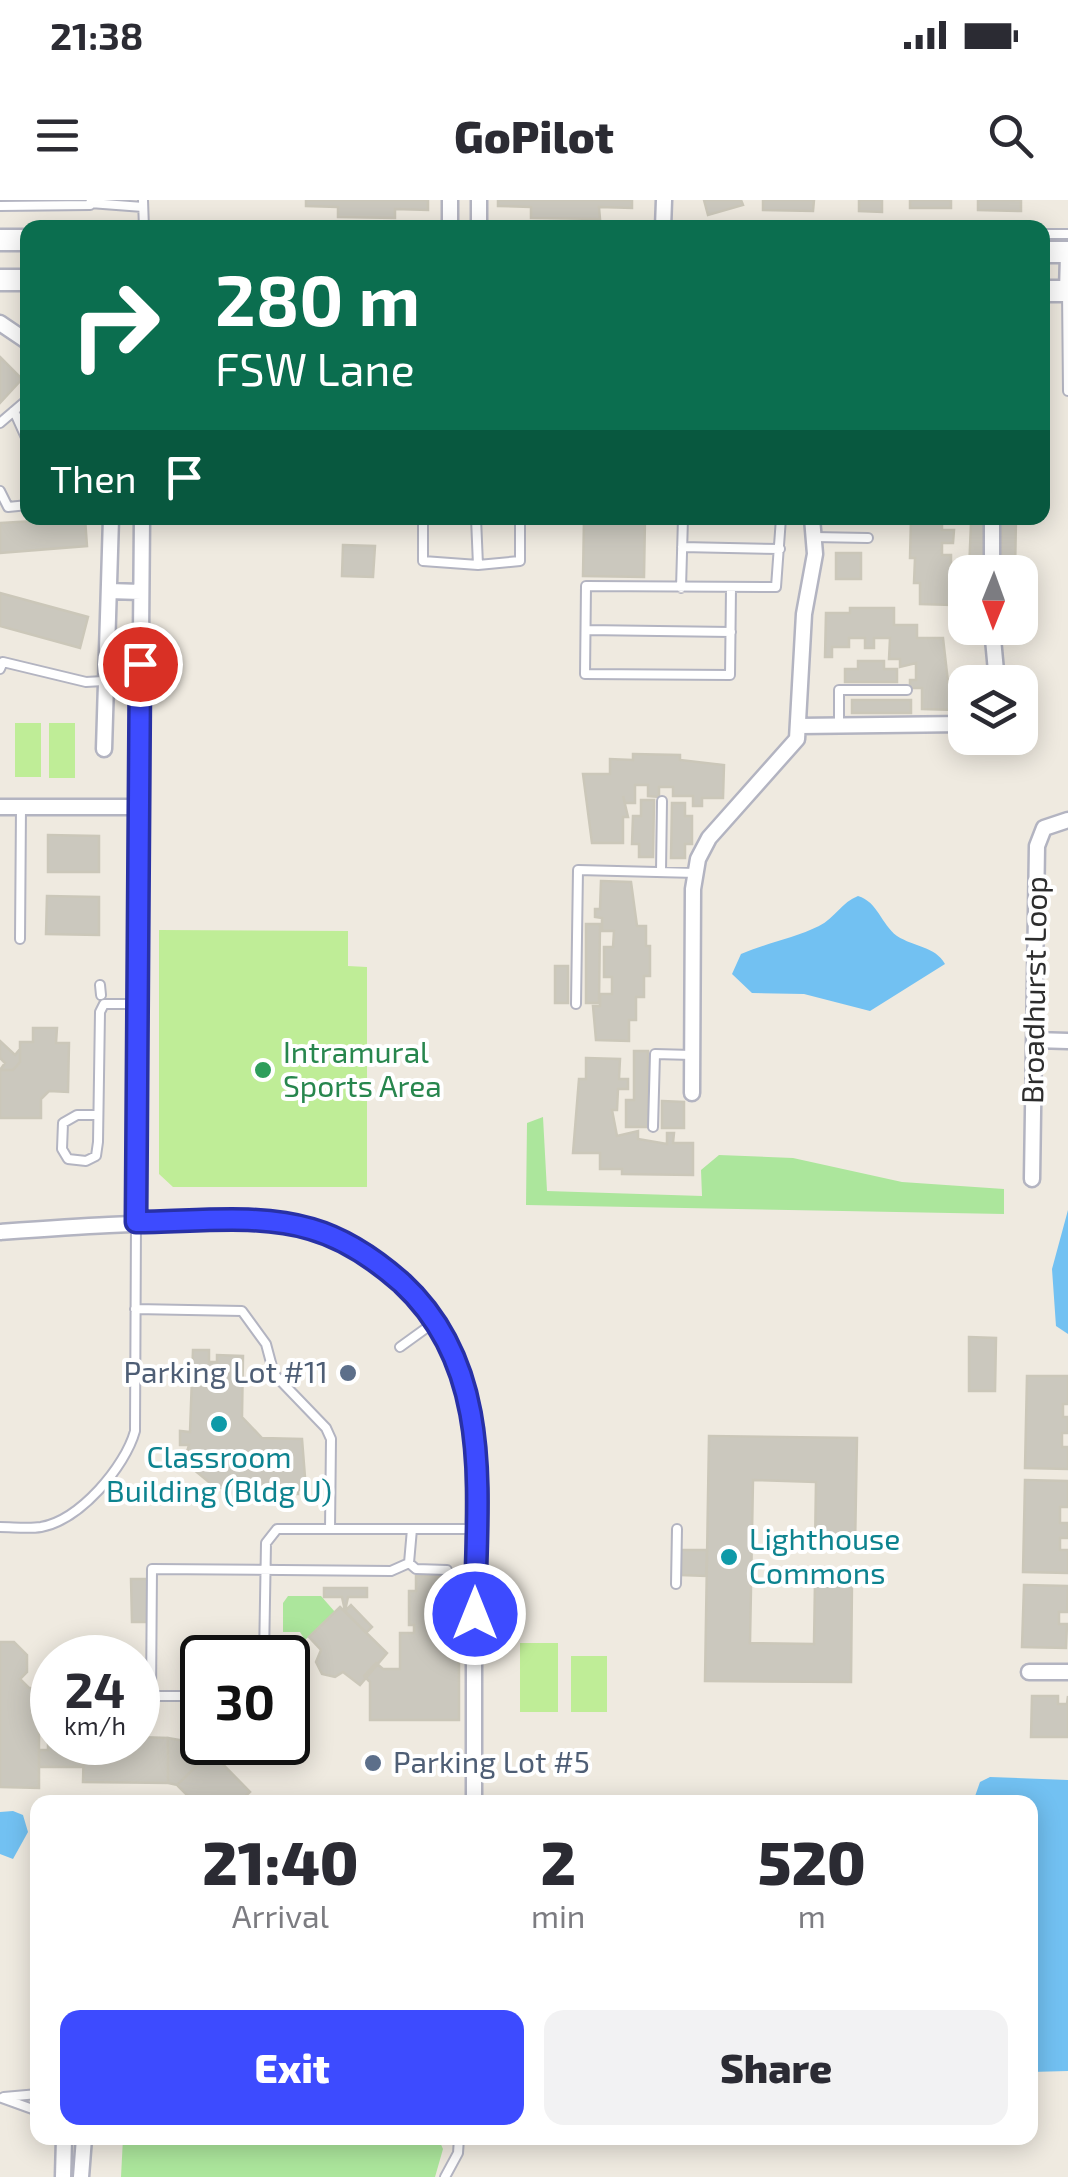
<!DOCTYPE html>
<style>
:root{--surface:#fff;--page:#f2f2f3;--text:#2b2b33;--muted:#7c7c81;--accent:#3d4bff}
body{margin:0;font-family:"Exo 2",sans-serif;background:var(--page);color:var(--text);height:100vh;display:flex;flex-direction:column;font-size:38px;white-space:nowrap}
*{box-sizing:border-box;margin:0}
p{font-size:32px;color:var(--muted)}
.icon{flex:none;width:55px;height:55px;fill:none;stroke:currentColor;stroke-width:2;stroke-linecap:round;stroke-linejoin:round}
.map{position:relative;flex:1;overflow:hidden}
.details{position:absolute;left:30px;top:1595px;width:1008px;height:350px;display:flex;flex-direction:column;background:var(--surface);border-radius:20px;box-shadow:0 5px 25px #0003}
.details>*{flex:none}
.guide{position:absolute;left:20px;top:20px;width:1030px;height:305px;border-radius:20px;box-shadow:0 5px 25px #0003;background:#0b6e4f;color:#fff;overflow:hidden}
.needle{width:65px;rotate:181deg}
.fabs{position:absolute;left:948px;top:355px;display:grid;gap:20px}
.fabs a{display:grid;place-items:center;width:90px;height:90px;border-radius:20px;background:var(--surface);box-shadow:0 5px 25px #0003;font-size:50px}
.speed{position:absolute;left:30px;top:1435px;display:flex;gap:20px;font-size:50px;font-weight:700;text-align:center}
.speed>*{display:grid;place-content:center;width:130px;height:130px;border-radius:50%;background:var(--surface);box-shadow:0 5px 25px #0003;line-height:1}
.speed small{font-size:25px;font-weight:400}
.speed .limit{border:5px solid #111;border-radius:15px;background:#fff;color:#111}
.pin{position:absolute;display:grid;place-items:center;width:85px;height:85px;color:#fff;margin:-42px;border:5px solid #fff;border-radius:50%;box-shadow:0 2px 10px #0007}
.me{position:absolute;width:110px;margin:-55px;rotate:0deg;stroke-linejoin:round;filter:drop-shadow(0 0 8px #0008)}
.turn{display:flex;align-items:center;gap:35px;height:210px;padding:0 30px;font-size:45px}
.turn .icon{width:130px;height:130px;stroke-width:2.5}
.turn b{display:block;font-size:70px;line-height:85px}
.then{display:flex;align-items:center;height:95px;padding:0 30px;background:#0003;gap:20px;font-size:38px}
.eta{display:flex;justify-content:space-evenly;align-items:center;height:170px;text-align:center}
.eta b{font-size:60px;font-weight:800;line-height:70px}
.cta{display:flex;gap:20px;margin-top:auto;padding:20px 30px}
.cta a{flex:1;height:115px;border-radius:20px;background:var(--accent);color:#fff;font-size:40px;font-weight:800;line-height:115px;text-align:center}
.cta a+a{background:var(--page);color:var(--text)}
.status{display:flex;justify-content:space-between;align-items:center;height:70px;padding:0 50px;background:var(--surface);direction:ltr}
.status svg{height:28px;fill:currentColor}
header{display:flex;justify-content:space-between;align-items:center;height:130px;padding:0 30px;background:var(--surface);font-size:45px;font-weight:800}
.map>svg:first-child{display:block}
.green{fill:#ace69c}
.pitch{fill:#bfed97}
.water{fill:#72c1f2}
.building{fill:#cbc8be;stroke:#cbc7b9;stroke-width:2.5}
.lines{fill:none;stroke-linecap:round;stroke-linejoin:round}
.lane-casing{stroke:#b3b4c1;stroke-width:12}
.street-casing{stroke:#b3b4c1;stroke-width:19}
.secondary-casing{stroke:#b3b4c1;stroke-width:25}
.lane{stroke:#fff;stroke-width:8}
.street{stroke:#fff;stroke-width:14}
.secondary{stroke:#fff;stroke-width:20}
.route-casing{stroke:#2831a6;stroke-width:25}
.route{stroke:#3d4bff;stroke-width:18}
.leisure-dot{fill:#2e9e5b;stroke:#fff;stroke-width:4}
.service-dot{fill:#5c6f8a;stroke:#fff;stroke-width:4}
.culture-dot{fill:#0f9aa8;stroke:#fff;stroke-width:4}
.labels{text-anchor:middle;stroke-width:8;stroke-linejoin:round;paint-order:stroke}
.street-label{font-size:30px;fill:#2d2d2d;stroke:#fff}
.leisure-label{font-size:30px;fill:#27864d;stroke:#fff;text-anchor:start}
.service-label{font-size:30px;fill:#4e5e75;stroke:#fff;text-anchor:end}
.culture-label{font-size:30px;fill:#0d838f;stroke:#fff}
</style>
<div class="status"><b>21:38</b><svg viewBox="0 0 49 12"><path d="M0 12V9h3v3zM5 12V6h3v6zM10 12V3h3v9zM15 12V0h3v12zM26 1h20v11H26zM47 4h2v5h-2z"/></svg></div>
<header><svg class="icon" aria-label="menu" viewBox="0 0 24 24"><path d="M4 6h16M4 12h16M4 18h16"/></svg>GoPilot<svg class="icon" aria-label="search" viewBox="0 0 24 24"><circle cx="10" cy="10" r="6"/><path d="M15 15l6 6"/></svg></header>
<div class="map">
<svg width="1068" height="1977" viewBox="0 0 1068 1977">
<rect width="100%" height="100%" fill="#efeae0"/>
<!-- green -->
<path class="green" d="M 543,917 L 547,991 L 702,996 L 701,970 L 719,955 L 793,958 L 902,982 L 1004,989 L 1004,1014 L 526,1005 L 527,923 Z
M 288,1396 L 321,1396 L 335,1412 L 305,1440 L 300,1432 L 283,1432 L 283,1403 Z
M 123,1938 L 438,1938 L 443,1949 L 435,1977 L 121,1977 Z"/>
<!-- pitch -->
<path class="pitch" d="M 15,523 L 41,523 L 41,577 L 15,577 Z
M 49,523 L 75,523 L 75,578 L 49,578 Z
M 159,730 L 348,731 L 348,766 L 367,767 L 367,987 L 173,987 L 159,974 Z
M 520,1443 L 558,1443 L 558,1512 L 520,1512 Z
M 571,1456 L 607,1456 L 607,1512 L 571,1512 Z"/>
<!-- water -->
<path class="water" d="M 858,696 C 878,702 881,724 897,736 C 914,747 935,746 945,764 L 870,811 L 804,794 L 752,793 L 732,774 L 741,754 C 766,743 795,738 819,726 C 835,718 842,702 858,696 Z
M 1068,1010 L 1068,1134 L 1056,1126 L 1052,1069 Z
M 990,1577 L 1068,1580 L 1068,1871 L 1030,1872 L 1030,1602 L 973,1602 L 980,1582 Z
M 13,1611 L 23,1615 L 28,1632 L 13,1659 L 0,1654 L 0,1612 Z"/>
<!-- building -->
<path class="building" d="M 306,0 L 428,0 L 428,10 L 395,9 L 395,18 L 338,17 L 338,7 L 306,6 Z
M 498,0 L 632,0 L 632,8 L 599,7 L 600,19 L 531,18 L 531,7 L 498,6 Z
M 704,0 L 741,0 L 743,5 L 708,15 Z
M 763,0 L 814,0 L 813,11 L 763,10 Z
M 859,0 L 882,0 L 882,12 L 859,11 Z
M 910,0 L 951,0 L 951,8 L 910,8 Z
M 978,0 L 1021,0 L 1021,11 L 978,10 Z
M 0,157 L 22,179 L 0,203 Z
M 85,318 L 87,346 L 0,353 L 0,323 Z
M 584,318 L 645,318 L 644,377 L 583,376 Z
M 911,318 L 942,318 L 942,330 L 954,330 L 953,343 L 942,343 L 942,355 L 951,355 L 951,376 L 963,376 L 963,387 L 952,387 L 952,405 L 920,404 L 920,383 L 914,383 L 915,358 L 910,358 Z
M 1002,318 L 1016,318 L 1015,372 L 1001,372 Z
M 971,323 L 984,323 L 983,372 L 969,372 Z
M 343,345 L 375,346 L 373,377 L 342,376 Z
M 836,353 L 861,353 L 861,379 L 836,379 Z
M 0,393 L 88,417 L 80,448 L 0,426 Z
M 850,408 L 894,408 L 894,425 L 917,425 L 917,438 L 943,438 L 948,482 L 955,482 L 955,510 L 922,509 L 922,488 L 910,488 L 910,480 L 916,480 L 916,463 L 900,467 L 900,459 L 889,459 L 890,438 L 874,438 L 874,448 L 865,448 L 865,438 L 849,438 L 849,447 L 832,447 L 832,457 L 825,457 L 826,413 L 850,413 Z
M 858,461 L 884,461 L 884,469 L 897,469 L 897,482 L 845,482 L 845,469 L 858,469 Z
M 852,500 L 911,500 L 911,513 L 852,513 Z
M 633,554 L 680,555 L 680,560 L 724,565 L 723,598 L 702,598 L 702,606 L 693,606 L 693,596 L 673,596 L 673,587 L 659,587 L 659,597 L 648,596 L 648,585 L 635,585 L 635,603 L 625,603 L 623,596 L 628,617 L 623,617 L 623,643 L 592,643 L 583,574 L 610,574 L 610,559 L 633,560 Z
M 641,600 L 654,600 L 653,657 L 639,657 L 639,644 L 632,644 L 633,616 L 641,616 Z
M 672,603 L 685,603 L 685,616 L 692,616 L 692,644 L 685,644 L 685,658 L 671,658 Z
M 48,635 L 99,636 L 99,672 L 48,672 Z
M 601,681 L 631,682 L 637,726 L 646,726 L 646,746 L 650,746 L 650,776 L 644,776 L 644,797 L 636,797 L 636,820 L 629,820 L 629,841 L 596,840 L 593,806 L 600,806 L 600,794 L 612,794 L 612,777 L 604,777 L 604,747 L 613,747 L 614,731 L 602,731 L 602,718 L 595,717 L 595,709 L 600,709 Z
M 47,696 L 99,697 L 99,735 L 46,734 Z
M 586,724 L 600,724 L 599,803 L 586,803 Z
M 555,766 L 568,766 L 568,803 L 555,803 Z
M 33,828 L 57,828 L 56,843 L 69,843 L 68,892 L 49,891 L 41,899 L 41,918 L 0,918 L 0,870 L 13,870 L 20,862 L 20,842 L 33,842 Z
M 0,841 L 15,855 L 20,849 L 20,862 L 13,870 L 0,870 L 5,863 L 0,858 Z
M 634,851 L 648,851 L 648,927 L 626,927 L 626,900 L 634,900 Z
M 586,858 L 620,859 L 619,879 L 628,879 L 628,889 L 618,889 L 617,910 L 612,910 L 617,936 L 638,931 L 638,939 L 667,944 L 667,933 L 674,933 L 673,943 L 693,943 L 693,975 L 622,974 L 622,969 L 600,969 L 600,953 L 573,953 L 579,879 L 586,879 Z
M 662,901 L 684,902 L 684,928 L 662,928 Z
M 969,1137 L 996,1138 L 995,1191 L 969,1191 Z
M 193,1150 L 209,1150 L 209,1162 L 217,1162 L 217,1155 L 243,1156 L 242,1217 L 262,1238 L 302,1239 L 306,1290 L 298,1290 L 298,1294 L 246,1294 L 246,1301 L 230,1300 L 230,1289 L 215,1287 L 193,1269 L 186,1255 L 189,1245 L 180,1245 L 180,1231 L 190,1232 Z
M 1027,1176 L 1068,1176 L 1068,1204 L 1063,1204 L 1063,1217 L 1068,1217 L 1068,1233 L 1062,1233 L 1062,1247 L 1068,1247 L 1068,1269 L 1025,1268 Z
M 709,1236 L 857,1238 L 855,1348 L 815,1347 L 816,1282 L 753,1280 L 750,1443 L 814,1444 L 815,1382 L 852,1382 L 851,1482 L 705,1481 Z
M 1025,1280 L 1068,1281 L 1068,1307 L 1060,1307 L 1060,1323 L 1068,1323 L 1068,1338 L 1060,1338 L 1060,1350 L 1068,1350 L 1068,1373 L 1023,1372 Z
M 681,1350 L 707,1350 L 706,1376 L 681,1375 Z
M 416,1376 L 453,1376 L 453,1389 L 458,1389 L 458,1426 L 452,1426 L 452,1432 L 459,1432 L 459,1520 L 370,1520 L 370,1482 L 364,1476 L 376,1463 L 383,1469 L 400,1469 L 400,1433 L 414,1433 L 414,1425 L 409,1425 L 409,1391 L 416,1391 Z
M 131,1379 L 148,1379 L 149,1422 L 132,1422 Z
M 1024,1385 L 1068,1386 L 1067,1412 L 1059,1412 L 1059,1424 L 1067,1424 L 1066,1448 L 1022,1447 Z
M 324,1388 L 367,1388 L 367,1397 L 348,1397 L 345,1411 L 342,1397 L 324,1397 Z
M 351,1405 L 372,1427 L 366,1433 L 345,1411 Z
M 340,1407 L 387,1453 L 360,1485 L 343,1472 L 335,1477 L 322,1474 L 316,1462 L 321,1450 L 309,1437 Z
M 0,1442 L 14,1442 L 27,1455 L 27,1472 L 20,1479 L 29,1488 L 39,1488 L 39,1588 L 0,1587 Z
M 1032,1496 L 1058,1496 L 1058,1504 L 1067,1504 L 1068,1496 L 1068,1537 L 1031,1537 Z
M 48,1536 L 52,1536 L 52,1542 L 73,1542 L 73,1550 L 83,1550 L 83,1567 L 39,1567 L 39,1550 L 48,1550 Z
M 138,1537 L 168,1538 L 168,1583 L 83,1582 L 84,1542 L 138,1542 Z
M 168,1538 L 202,1544 L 211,1552 L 177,1585 L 168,1583 Z
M 211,1552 L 250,1592 L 239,1602 L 194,1602 L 177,1585 Z"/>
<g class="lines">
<!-- lane casing -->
<g class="lane-casing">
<path id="lane" d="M 143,0 L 144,28
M 90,3 L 143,7
M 0,6 L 90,5
M 1042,34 L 1068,34
M 1067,91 L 1068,191
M 14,211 L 28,242
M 0,223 L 28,199
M 0,291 L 8,307 L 28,305
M 423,318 L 423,361 L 478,365 L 520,361 L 520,318
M 476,318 L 478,365
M 814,337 L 868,338
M 682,347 L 780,349
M 681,388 L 683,318
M 731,388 L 730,475 L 585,474 L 586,386 L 776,387 L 781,318
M 586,430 L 731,432
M 0,469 L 3,462 L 86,482 L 103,481
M 839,526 L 839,490 L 907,490
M 661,671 L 662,601
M 20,739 L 21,607
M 100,785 L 101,795
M 576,804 L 578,670 L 696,673
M 98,915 L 77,915 L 63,923 L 62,949 L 68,959 L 86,961 L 96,956 L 98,942 L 100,812 L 104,804 L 138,804
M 653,927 L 655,854 L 692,855
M 135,1109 L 242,1111 L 266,1144 L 274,1174 L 326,1228 L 331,1239 L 330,1329
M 400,1147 L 436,1121
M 0,1327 C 13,1327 28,1329 41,1327 C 80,1320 125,1267 135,1231 L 136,1022
M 409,1363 L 416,1369 L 447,1370
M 676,1384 L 677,1329
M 264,1458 L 266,1343 L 277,1329 L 475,1329
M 202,1496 L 151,1496 L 152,1369 L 391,1371 L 409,1363 L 412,1329
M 4,1897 L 38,1894
M 2,1898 L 38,1911
M 445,1977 L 458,1953 L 459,1938"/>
</g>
<!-- street casing -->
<g class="street-casing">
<path id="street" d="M 479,0 L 479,28
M 450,28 L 450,0
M 663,28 L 664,0
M 1067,91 L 1068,55
M 0,123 L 28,142
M 992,372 L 992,320
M 109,391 L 141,392
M 992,428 L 997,482
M 799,526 L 965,524
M 104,549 L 111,318
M 0,607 L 139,607
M 1035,840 L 1068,841
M 692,893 L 693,689 L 698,659 L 709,638 L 797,539 L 804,414 L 815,354 L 812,318
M 1032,979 L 1037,646 L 1044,628 L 1068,620
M 136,1022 L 142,318
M 0,1032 C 72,1027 143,1022 215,1022 C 247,1021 283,1020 314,1030 C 399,1057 460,1133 474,1220 L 474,1602
M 1029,1472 L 1068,1472
M 63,1977 L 64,1938
M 81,1977 L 84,1938"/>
</g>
<!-- secondary casing -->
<g class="secondary-casing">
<path id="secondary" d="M 0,40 L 28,40
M 1042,52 L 1068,52
M 0,80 L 28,80
M 1042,91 L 1068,91"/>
</g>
<!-- lane -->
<use href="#lane" class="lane"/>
<!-- street -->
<use href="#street" class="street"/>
<!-- secondary -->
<use href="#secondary" class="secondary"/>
</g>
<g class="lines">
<!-- route casing -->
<g class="route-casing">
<path id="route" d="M 140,464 L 136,1022 C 193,1022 257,1013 311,1029 C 346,1039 376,1060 402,1083 C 496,1170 476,1298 475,1414"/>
</g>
<!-- route -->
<use href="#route" class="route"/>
</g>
<!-- markers -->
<circle class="leisure-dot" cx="263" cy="870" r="10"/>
<g class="service-dot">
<circle cx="348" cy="1173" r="10"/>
<circle cx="373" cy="1563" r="10"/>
</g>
<g class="culture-dot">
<circle cx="219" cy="1224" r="10"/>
<circle cx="729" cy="1357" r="10"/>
</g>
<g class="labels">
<!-- street labels -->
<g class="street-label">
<text transform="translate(1035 790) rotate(-89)" y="10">Broadhurst Loop</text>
</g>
<!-- leisure labels -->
<g class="leisure-label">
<text x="283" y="863">Intramural<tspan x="283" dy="34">Sports Area</tspan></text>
</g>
<!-- service labels -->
<g class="service-label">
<text x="328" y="1183">Parking Lot #11</text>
<text x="393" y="1573" text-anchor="start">Parking Lot #5</text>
</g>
<!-- culture labels -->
<g class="culture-label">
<text x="219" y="1268">Classroom<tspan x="219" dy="34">Building (Bldg U)</tspan></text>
<text x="749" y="1350" text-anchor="start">Lighthouse<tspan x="749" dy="34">Commons</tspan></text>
</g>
</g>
</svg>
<div class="fabs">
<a><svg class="needle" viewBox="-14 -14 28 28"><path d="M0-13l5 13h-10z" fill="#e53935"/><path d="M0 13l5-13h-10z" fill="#7c7c81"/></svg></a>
<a><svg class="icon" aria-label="layers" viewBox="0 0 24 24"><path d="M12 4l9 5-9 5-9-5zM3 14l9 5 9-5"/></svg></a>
</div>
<div class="speed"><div>24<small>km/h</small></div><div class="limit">30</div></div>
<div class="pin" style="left:140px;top:464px;background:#d93025"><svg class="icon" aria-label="arrive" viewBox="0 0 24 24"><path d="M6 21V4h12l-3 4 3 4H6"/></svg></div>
<svg class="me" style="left:475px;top:1414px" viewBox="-20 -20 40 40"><circle r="17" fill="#3d4bff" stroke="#fff" stroke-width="3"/><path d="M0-11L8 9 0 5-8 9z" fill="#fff"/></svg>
<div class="guide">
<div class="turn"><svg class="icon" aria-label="right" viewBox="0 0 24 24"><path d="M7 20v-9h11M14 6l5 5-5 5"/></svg><div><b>280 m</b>FSW Lane</div></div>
<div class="then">Then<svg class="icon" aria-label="arrive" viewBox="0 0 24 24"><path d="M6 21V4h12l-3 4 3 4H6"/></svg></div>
</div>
<section class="details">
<div class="eta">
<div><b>21:40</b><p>Arrival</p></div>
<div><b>2</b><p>min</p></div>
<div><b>520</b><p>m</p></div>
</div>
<div class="cta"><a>Exit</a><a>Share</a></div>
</section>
</div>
